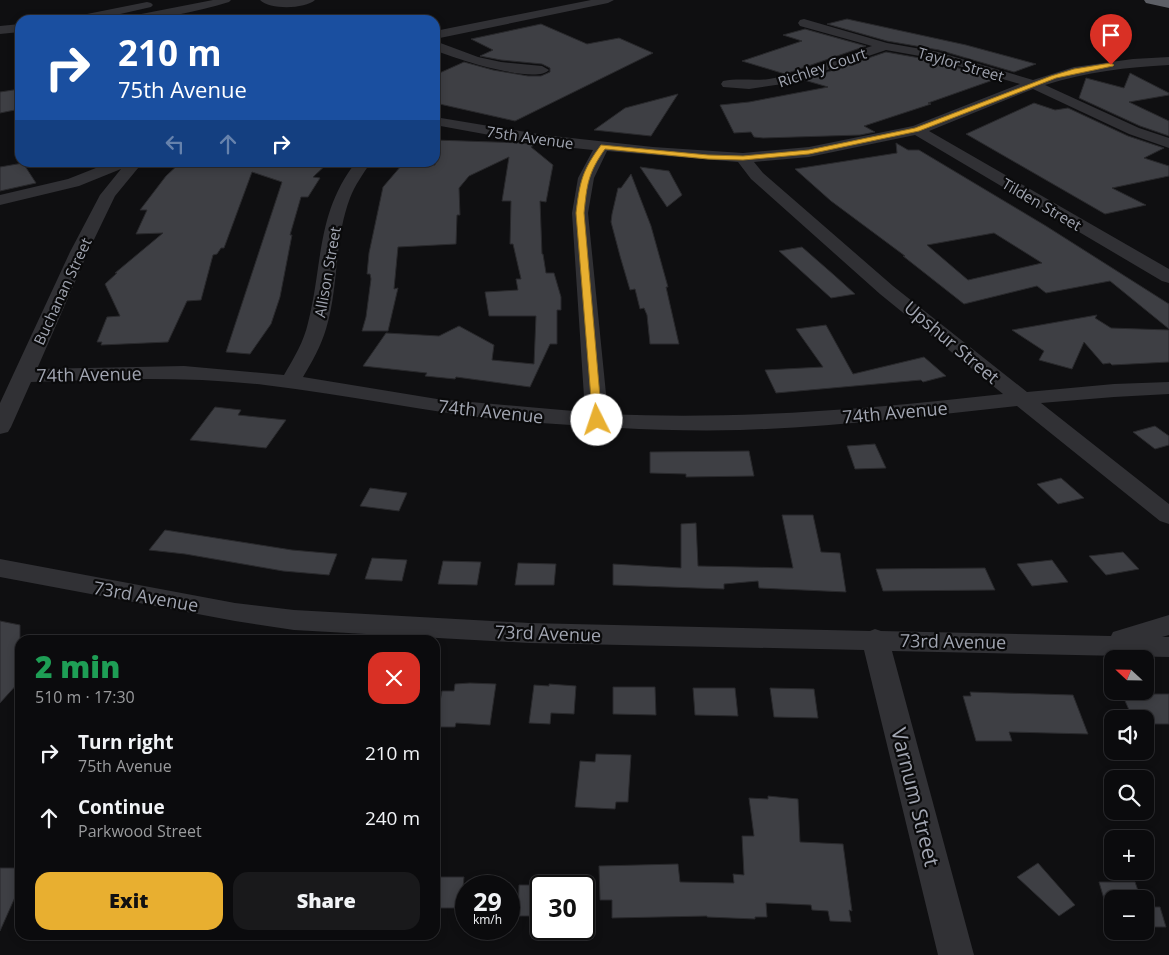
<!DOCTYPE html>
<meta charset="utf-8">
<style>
body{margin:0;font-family:"Open Sans",sans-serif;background:#19191b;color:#f1f3f6;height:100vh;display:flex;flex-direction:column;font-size:19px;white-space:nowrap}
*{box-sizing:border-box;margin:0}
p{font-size:16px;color:#9a9b9d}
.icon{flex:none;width:28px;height:28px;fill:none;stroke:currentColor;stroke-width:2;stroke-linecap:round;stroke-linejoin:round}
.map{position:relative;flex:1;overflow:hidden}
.sheet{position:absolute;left:15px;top:635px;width:425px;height:305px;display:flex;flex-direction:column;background:#0b0b0d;border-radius:15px;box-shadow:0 2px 8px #0003,0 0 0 1px #2b2b2e}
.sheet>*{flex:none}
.guide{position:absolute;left:15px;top:15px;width:425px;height:152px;border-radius:15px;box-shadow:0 2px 8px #0003,0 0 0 1px #2b2b2e;background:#1a4fa0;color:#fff;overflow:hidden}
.needle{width:32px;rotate:292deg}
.fabs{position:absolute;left:1104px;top:650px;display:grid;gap:10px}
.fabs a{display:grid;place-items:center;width:50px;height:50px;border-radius:10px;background:#0b0b0d;box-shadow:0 2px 8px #0003,0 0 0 1px #2b2b2e;font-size:25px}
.speed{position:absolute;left:455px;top:875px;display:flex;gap:10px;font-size:25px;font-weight:700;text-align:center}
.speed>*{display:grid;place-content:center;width:65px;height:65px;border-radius:50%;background:#0b0b0d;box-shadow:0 2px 8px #0003,0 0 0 1px #2b2b2e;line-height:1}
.speed small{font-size:12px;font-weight:400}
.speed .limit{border:2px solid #111;border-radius:8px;background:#fff;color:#111}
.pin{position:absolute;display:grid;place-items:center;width:42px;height:42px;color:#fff;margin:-51px -21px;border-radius:50% 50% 50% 0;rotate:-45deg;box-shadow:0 0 5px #0007}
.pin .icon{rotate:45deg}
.me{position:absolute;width:55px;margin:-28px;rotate:356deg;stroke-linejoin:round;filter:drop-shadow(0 0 4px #0008)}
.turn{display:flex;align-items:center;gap:18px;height:105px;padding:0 20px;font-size:22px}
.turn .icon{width:65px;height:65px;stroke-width:2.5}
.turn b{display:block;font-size:35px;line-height:42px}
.lanes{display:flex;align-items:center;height:48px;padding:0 20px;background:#0003;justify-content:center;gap:25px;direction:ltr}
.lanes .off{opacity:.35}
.round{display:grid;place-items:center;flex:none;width:52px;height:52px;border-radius:15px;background:#19191b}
.overview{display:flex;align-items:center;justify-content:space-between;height:85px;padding:0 20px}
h1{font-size:30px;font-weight:800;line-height:38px;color:#1e9e55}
.action{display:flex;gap:10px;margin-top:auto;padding:10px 20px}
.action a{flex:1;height:58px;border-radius:15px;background:#e8af30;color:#111;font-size:20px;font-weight:800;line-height:58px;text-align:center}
.action a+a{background:#19191b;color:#f1f3f6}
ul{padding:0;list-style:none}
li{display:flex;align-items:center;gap:15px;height:65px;padding:0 20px}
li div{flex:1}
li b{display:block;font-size:19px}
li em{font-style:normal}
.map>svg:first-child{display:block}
</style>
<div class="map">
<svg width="1169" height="955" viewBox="0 0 1169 955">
<rect width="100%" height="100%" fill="#0f0f11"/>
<!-- building -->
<g fill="#3e3f44" stroke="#29292c" fill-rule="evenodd">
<path d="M847,19L966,45L1036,64L1014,72L939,50L887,41L827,24Z"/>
<path d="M541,24L587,44L619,38L653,53L515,121L435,103V75L464,62L493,70L528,76H541L550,72V68L542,64L501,60L480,56L493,50L471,39Z"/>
<path d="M805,29L866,46L785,74L742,61L802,41L783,35Z"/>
<path d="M886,52L931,60L996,79L928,103L931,104L864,126L875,132L860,135L763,138L754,137L751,132L734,133L720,105L749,102L828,87L804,80Z"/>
<path d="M1130,73L1169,93V95L1129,102L1169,121V136L1140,126L1079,98L1086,78L1124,88Z"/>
<path d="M20,89V109L0,113V92Z"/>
<path d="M678,94L651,136L594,130L625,108Z"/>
<path d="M1034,103L1055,110L1068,108L1128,136L1164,148L1144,158L1169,166V176L1112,188L1146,205L1105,214L966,134Z"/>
<path d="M435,140L522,143L534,145L531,147L553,165L546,202L540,201L542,254H543L546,273H554L561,297V310H557V344H550L530,387L456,377L455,379L425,376L427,373L363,366L386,333L439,336L459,326L494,345L492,360L534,364L536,316H489L485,292L518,290L516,279H521L513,244H510L511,201H502L509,157L469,176L459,188L460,215H457L456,244L398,247L394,289L398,288L388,331H362L366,317L371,279L370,274H367L369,253L383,187L401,166L406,163L435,165Z"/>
<path d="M896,143L908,150H919L1046,226L1169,304V329L1110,281L1046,293L1037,286L964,304L903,256H905L831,201L795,169L897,153ZM994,233L1042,263L968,280L927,245Z"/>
<path d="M181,162H329L313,177L320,178L308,197H301L290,235H292L280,297L271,324L250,354L226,352L282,182L252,172L224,248H221L217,254L213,255L201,300L187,301L168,342L101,345L102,342H97L107,317L120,316L105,284L117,273H115L163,233L136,234L147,210H140L166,176Z"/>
<path d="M23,163L36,183L0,191V167Z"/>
<path d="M640,167L669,171L682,195L667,207Z"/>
<path d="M631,174L651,226L668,287H666L679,344H650L647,315L644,308L640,309L635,289L630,290L620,256L611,222L612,214L618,188H621Z"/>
<path d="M802,247L834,275L855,294L831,298L779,251Z"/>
<path d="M1097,315L1095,318L1111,328L1169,330V362L1112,365L1110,363L1103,364L1084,342L1072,369L1039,360L1044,351L1012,330Z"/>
<path d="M826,325L853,374L924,357L946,376L923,382L921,380L776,393L765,370L823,367L796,329Z"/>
<path d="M215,407L241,410L238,415L286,420L266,448L190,440Z"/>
<path d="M1155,426L1169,436V445L1155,449L1133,432Z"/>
<path d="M875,444L886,468L855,469L847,446Z"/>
<path d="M749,451L754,476L686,477V474L650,473V452Z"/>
<path d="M1061,478L1084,498L1058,504L1037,484Z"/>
<path d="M370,488L407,493L399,511L360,506Z"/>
<path d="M782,515H813L821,552L840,553L846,592L759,588L758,581L724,584V589L613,585V564L681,568V524L696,523L698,566L793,568Z"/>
<path d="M165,530L292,550L337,554L329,575L283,571L185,554L149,550Z"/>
<path d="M1123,552L1139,569L1106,575L1089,556Z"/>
<path d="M372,558L407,560L402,581L365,579Z"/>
<path d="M1052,560L1068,582L1032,586L1017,564Z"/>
<path d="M443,561L481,562L477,585L438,584Z"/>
<path d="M518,563L556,564L554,585H515Z"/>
<path d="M985,568L995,590L883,591L876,569Z"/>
<path d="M0,621L20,625V681L0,703Z"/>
<path d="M470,683L496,684L490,725L456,723L455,727H435L442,691H454L455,684Z"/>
<path d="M549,684L576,686L574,714L551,713L550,724L529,723L534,685L549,686Z"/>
<path d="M613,687H655L656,715L613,714Z"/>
<path d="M693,688H735L738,716L695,715Z"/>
<path d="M770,688L814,689L818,718L774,717Z"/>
<path d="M970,692L1073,695L1088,734L1009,732L1012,741H976L963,696H971Z"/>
<path d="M1122,694H1169V724H1145V719H1133Z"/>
<path d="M596,754L631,755L628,802H616L615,809L575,807L580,761L595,762Z"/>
<path d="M768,796L798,799L800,842L843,844L852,911L849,910L851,922L830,921L828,911L812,910L811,905L766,903L767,917H755V919L707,917V916L612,918V900H600L599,866L678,864L680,882L734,883L733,874L744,875L742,836H754L749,798L768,799Z"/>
<path d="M1038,863L1075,905L1059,916L1017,877Z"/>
<path d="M0,868H20V886L0,931Z"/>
<path d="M435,877H464L463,888H466V908H435Z"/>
<path d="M1099,882H1135L1141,899H1112V926Z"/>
<path d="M519,885H541V916H518Z"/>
<path d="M1145,907H1160L1166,927H1145Z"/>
</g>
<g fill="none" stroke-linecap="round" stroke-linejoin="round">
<!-- minor -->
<g fill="#313135" fill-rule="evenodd">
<path d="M213,0H231L229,2C195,12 160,20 125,20L131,16Z"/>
<path d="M260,0H315C305,9 270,10 260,0Z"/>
<path d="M591,0H614L608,3L435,39V31Z"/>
<path d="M147,2L151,3L153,5L151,7L94,20H71L77,16Z"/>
<path d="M804,19L887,43L938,52L1033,80L1074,67L1133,59L1169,57V65C1127,67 1086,72 1045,85L1139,128L1169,138V148L1129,134L1033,89L929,131L1169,269V283L1162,281L915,135L809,157L754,162L763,173L893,286L1027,392L1114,384L1169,382V394L1114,397L1041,403L1169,504V524L1160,521L1017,406C925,416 833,427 740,430C668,432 597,427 526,422C438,415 352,395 265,385C187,376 109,379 31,382L11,427L8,432L0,434V403L70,252L100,195L121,169L79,186L0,205V195L68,179L111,162H143L115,196L88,252L37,369L184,366L284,375C294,358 304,341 308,323C323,264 316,213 356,162H371C363,174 355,185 350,198C334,240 339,287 326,329C321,346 312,362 303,377L437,399L585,412L572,213L578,178L593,150L544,145L435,125V117L544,135L653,147L743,153L809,147L913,126L1020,84L931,58L886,50L789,83L749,89L723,87L721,84L723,81C738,78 754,81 769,79C805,74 838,57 872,46L800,26L798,23L800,20ZM607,151L738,162L751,179L880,294L1003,394C871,409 740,420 608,414L588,213L594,178Z"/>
<path d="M20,24V32L0,34V26Z"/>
<path d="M435,41L478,57L501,62L542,66L549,70C536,85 452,58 435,50Z"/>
<path d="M0,559L235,603L294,610L529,623L870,631L875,629L881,631L1111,636L1113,632L1169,615V635L1162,637H1169V657L892,651L974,955H938L864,650L529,643L294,630L235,621L0,577Z"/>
</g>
<!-- motorway -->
<path fill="#5d5f66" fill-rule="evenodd" d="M1144,0H1169V8L1146,3Z"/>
</g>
<!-- route -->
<path fill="#e8af30" stroke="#97721f" d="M1111,63L1114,65L1113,66L1056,78L919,131L809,154L743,160L708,159L605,149C588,173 587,184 584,213L602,420L601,423H593L576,213C580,181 582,171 601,145L708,155L743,156L809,150L915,128L1051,76L1074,69Z"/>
<g text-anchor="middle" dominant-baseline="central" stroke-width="4.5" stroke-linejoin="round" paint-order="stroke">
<!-- far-street labels -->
<g font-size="15" fill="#a1a5b1" stroke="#0a0a0b">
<text transform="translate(961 64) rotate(16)">Taylor Street</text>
<text transform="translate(822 67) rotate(-19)">Richley Court</text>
<text transform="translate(530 137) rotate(8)">75th Avenue</text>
<text transform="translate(1042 204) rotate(30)">Tilden Street</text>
<text transform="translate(327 272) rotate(-80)">Allison Street</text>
<text transform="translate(62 291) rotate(-65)">Buchanan Street</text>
</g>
<!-- street labels -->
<g font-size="18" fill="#a1a5b1" stroke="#0a0a0b">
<text transform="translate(952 342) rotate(40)">Upshur Street</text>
<text transform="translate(89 374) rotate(-1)">74th Avenue</text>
<text transform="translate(491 411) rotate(6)">74th Avenue</text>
<text transform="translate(895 412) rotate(-5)">74th Avenue</text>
<text transform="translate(146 596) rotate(10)">73rd Avenue</text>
<text transform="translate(548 633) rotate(2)">73rd Avenue</text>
<text transform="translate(953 641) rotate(1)">73rd Avenue</text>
</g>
<!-- near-street labels -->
<g font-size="21" fill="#a1a5b1" stroke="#0a0a0b">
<text transform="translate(916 797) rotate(76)">Varnum Street</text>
</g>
</g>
</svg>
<div class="fabs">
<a><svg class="needle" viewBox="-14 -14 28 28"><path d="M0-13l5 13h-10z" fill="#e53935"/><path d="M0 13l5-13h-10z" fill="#9a9b9d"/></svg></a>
<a><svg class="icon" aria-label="sound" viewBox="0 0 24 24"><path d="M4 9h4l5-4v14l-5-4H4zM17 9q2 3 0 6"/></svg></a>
<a><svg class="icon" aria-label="search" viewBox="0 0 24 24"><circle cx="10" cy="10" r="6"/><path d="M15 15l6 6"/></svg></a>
<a>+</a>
<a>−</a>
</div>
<div class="speed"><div>29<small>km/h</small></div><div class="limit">30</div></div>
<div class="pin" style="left:1111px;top:65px;background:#d93025"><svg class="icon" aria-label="arrive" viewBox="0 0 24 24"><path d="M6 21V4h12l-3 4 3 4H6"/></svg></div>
<svg class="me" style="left:597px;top:420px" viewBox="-20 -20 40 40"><circle r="19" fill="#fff"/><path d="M0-13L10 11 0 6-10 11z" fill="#e8af30"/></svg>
<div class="guide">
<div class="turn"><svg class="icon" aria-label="right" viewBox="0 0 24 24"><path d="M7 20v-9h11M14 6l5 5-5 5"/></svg><div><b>210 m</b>75th Avenue</div></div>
<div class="lanes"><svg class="icon off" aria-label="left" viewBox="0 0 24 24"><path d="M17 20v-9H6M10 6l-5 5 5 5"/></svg><svg class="icon off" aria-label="ahead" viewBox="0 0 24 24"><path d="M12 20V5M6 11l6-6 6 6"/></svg><svg class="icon" aria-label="right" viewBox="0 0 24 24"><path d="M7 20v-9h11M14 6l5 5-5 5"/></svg></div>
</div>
<section class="sheet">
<div class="overview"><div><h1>2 min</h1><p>510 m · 17:30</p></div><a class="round" style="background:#d93025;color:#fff"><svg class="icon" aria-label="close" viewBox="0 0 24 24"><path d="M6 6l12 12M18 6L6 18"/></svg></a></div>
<ul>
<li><svg class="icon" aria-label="right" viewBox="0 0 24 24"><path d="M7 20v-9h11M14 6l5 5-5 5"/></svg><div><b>Turn right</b><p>75th Avenue</p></div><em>210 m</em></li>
<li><svg class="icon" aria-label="ahead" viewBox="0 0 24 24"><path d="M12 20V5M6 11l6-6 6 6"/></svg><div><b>Continue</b><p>Parkwood Street</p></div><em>240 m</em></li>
</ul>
<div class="action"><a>Exit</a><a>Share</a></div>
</section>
</div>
